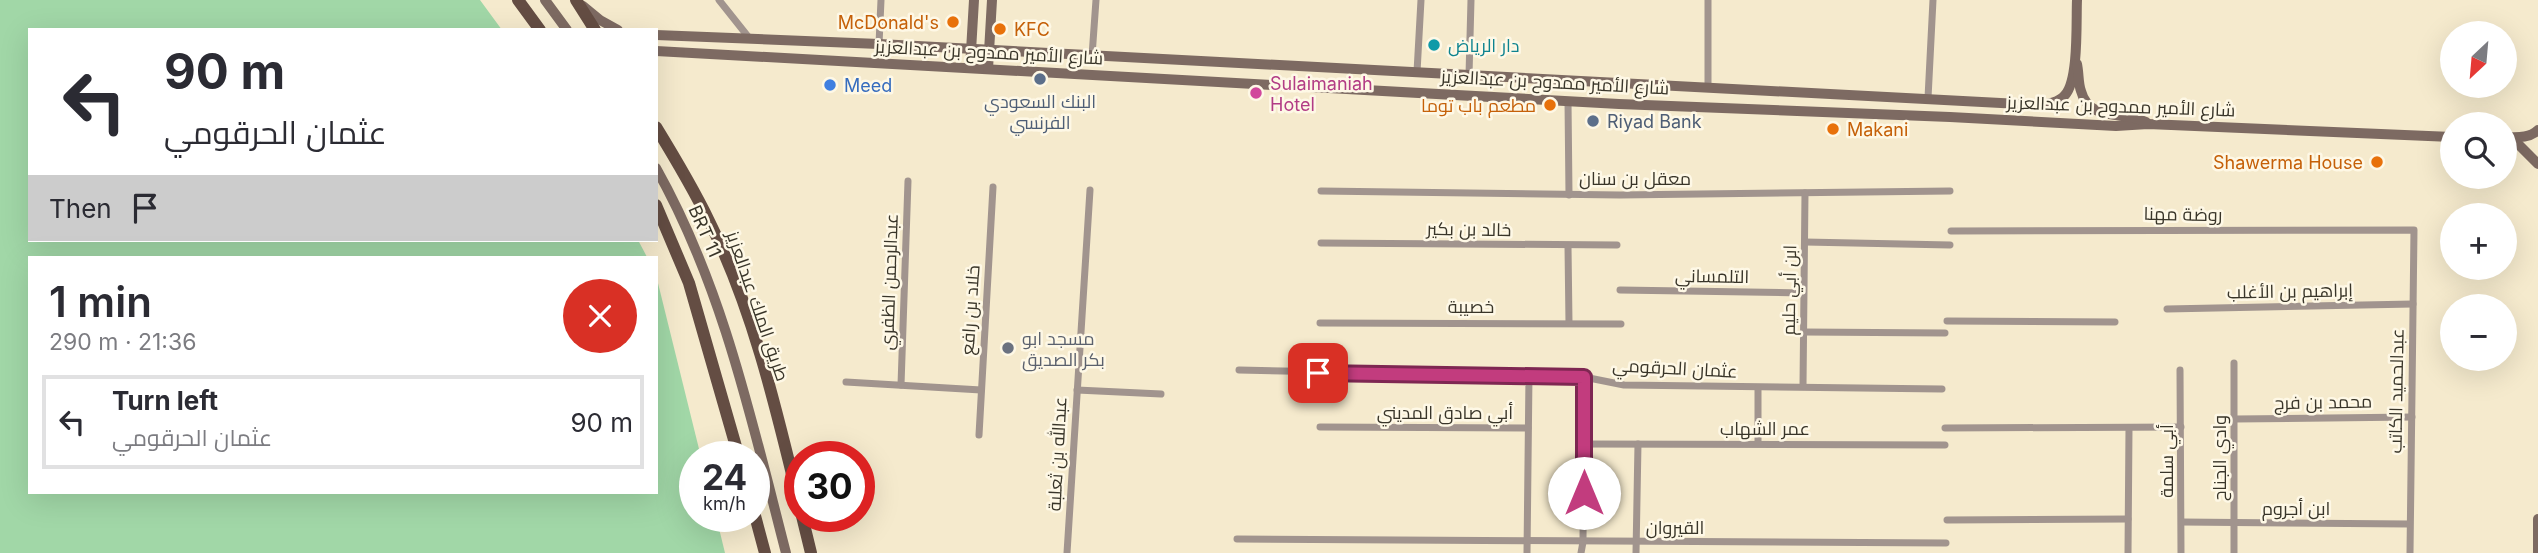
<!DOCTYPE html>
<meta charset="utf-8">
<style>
body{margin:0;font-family:Inter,Cairo,sans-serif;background:#f2f2f3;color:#2b2b33;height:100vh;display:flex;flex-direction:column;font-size:26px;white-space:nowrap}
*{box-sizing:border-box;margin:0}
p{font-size:23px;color:#7c7c81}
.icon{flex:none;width:38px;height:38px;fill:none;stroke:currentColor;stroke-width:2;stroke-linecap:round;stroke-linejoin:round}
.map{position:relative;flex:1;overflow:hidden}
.drawer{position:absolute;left:28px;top:256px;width:630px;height:238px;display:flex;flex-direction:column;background:#fff;border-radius:0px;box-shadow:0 7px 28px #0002}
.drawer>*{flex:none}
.hud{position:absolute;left:28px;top:28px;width:630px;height:214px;border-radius:0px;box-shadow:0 7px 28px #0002;background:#fff;color:#2b2b33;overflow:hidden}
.needle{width:46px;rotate:206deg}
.fabs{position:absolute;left:2440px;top:21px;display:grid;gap:14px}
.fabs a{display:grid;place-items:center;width:77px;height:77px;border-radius:50%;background:#fff;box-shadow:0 7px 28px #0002;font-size:35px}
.speed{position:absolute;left:679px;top:441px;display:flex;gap:14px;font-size:35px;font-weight:700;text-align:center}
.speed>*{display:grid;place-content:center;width:91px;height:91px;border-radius:50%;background:#fff;box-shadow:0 7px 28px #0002;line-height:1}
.speed small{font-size:18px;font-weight:400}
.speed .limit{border:10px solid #d22;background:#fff;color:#111}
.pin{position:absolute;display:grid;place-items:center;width:60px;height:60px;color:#fff;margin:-30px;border-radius:14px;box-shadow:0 4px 10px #0006}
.me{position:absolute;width:77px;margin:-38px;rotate:0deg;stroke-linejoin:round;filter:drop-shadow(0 0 5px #0008)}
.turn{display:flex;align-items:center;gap:24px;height:147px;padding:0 21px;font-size:32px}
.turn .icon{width:91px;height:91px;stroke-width:2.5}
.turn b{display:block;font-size:49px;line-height:60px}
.then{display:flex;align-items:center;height:66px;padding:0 21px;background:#0003;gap:14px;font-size:26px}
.round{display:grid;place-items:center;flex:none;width:74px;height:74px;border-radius:37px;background:#f2f2f3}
.head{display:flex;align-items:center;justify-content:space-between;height:119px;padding:0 21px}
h1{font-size:42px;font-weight:600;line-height:52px}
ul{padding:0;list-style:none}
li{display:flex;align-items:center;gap:21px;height:94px;margin:0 14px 10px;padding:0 7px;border:4px solid #e1e1e2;border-radius:0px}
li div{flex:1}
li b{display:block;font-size:26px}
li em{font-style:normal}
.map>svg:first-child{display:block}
</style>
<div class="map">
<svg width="2538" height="553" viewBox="0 0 2538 553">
<rect width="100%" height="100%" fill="#f5eacd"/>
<!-- green -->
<path fill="#a1d7a7" d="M0,0H480L502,30H30V240H638L647,257H30V492H656V275L701,457H695V516H716L725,553H0Z"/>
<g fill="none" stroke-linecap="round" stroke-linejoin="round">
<!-- street -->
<g stroke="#a1948e" stroke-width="7">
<path d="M719,0L750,39"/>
<path d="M879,44L881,0"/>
<path d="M1092,56L1096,0"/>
<path d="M1417,72L1421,0"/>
<path d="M1469,75L1471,0"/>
<path d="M1708,88V0"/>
<path d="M1928,98L1933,0"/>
<path d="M1568,101L1569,195"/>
<path d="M1321,191L1620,195L1950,191"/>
<path d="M1951,231L2414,230L2410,553"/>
<path d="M1805,242L1950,245"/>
<path d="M1321,243L1617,245"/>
<path d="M1568,246L1569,323"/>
<path d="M1620,290L1803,293"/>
<path d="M2167,309L2413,304"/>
<path d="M1947,321L2115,322"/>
<path d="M1320,323L1621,324"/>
<path d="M1804,332L1945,333"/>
<path d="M1239,370L1584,377L1624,385L1942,389"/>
<path d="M2180,370L2181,553"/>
<path d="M846,382L981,390"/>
<path d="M901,385L908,181"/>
<path d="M1803,386L1805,193"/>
<path d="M1758,388V443"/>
<path d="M1077,390L1161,394"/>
<path d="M2235,419L2412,417"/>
<path d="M1320,427L1528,428"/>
<path d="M1945,428L2181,427"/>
<path d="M979,435L993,187"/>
<path d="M1584,444L1945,445"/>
<path d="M1947,520L2128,519"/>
<path d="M2182,522L2409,524"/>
<path d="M1237,539L1946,543"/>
<path d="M1067,553L1090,190"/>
<path d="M1527,553L1529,375"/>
<path d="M1581,553L1583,542L1584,377"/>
<path d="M1636,553L1638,444"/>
<path d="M2128,553L2129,428"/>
<path d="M2234,553V363"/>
</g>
<!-- secondary -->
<g stroke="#7d6a62" stroke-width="10">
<path d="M545,0L567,30"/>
<path d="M583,6L600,20L618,30"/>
<path d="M656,35L879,44L2038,105C2047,104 2058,103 2065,95C2079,80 2076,21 2077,0"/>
<path d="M656,51L1619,104L1950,117L2116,126L2148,124L2452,137"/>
<path d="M2077,64C2079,73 2078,83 2081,91C2089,122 2124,111 2146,122"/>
<path d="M970,68L974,0"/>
<path d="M988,69L992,0"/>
<path d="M2504,137C2515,137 2529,139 2538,130"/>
<path d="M2504,142L2519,145L2538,164"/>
<path d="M656,168C723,287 752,422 786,553"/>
<path d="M2538,553V519"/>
</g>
<!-- primary -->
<g stroke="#644d43" stroke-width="12">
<path d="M518,0L540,30"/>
<path d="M576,0L595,30"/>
<path d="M656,127C675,158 693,188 709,221C753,308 777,412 800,507"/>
<path d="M656,205L689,283L739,457"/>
<path d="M754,512L765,553"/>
<path d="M802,516L811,553"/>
</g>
</g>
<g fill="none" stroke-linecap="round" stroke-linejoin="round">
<defs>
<path id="route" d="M1318,373L1584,377V493"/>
</defs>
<!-- route casing -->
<use href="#route" stroke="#7e2752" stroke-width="18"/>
<!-- route -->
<use href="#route" stroke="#c23c7e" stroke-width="12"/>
</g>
<!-- markers -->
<g fill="#e8710a" stroke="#fef8e6" stroke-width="2.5">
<circle cx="953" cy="22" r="7"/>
<circle cx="1000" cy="29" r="7"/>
<circle cx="1550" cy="105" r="7"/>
<circle cx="1833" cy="129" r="7"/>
<circle cx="2377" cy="162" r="7"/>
</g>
<circle fill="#0f9aa8" stroke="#fef8e6" stroke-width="2.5" cx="1434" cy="45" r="7"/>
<g fill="#5c6f8a" stroke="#fef8e6" stroke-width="2.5">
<circle cx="1040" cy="79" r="7"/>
<circle cx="1593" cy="121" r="7"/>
</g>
<circle fill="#3f7fe0" stroke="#fef8e6" stroke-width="2.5" cx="830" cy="85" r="7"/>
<circle fill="#d1479c" stroke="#fef8e6" stroke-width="2.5" cx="1256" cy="93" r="7"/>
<circle fill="#6b7280" stroke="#fef8e6" stroke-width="2.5" cx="1008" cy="348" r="7"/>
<g text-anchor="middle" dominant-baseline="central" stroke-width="5" stroke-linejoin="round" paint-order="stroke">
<!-- food labels -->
<g font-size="18" fill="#c56008" stroke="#fef8e6" text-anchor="end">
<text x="939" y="22">McDonald's</text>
<text x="1014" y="29" text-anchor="start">KFC</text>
<text x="1536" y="105">مطعم باب توما</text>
<text x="1847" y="129" text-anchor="start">Makani</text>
<text x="2363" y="162">Shawerma House</text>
</g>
<!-- culture labels -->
<g font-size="18" fill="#0d838f" stroke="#fef8e6" text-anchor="start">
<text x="1448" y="45">دار الرياض</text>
</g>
<!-- street labels -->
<g font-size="18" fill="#393529" stroke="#fef8e6">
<text transform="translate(989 52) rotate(3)">شارع الأمير ممدوح بن عبدالعزيز</text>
<text transform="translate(1555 82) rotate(3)">شارع الأمير ممدوح بن عبدالعزيز</text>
<text transform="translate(2121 106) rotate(2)">شارع الأمير ممدوح بن عبدالعزيز</text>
<text x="1635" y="178">معقل بن سنان</text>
<text transform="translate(2183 214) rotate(1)">روضة مهنا</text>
<text transform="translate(1469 229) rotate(1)">خالد بن بكير</text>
<text transform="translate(705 231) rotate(66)">BRT 11</text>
<text transform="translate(1712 276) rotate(1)">التلمساني</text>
<text transform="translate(889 282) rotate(-88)">عبدالرحمن الظفري</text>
<text transform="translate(1789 290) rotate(-89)">ابن أبي حليم</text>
<text transform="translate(2290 291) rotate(-1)">إبراهيم بن الأغلب</text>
<text transform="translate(758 306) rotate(71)">طريق الملك عبدالعزيز</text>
<text x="1471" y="306">خصيبة</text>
<text transform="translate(970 310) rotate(-86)">خلاد بن رافع</text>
<text transform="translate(1675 368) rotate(3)">عثمان الحرقومي</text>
<text transform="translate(2396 391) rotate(-89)">عبدالحميد الكاتب</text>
<text transform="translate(2323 402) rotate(-1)">محمد بن فرج</text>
<text x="1445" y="412">أبي صادق المديني</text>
<text x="1765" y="428">عمر الشهاب</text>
<text transform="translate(1057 454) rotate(-87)">عبدالله بن ثعلبة</text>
<text transform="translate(2219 458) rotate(-90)">وادي الجناح</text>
<text transform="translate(2166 461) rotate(-90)">أبي سلمة</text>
<text x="2296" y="508">ابن أجروم</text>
<text x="1675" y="527">القيروان</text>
</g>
<!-- hotel labels -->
<g font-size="18" fill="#b23c85" stroke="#fef8e6" text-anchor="start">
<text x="1270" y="83">Sulaimaniah<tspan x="1270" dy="21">Hotel</tspan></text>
</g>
<!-- shop labels -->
<g font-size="18" fill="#366cbe" stroke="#fef8e6" text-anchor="start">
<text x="844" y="85">Meed</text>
</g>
<!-- service labels -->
<g font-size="18" fill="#4e5e75" stroke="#fef8e6">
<text x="1040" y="101">البنك السعودي<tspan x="1040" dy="21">الفرنسي</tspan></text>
<text x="1607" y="121" text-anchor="start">Riyad Bank</text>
</g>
<!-- worship labels -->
<g font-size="18" fill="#5b616d" stroke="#fef8e6" text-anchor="start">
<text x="1022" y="338">مسجد ابو<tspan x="1022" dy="21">بكر الصديق</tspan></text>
</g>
</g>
</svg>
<div class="fabs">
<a><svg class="needle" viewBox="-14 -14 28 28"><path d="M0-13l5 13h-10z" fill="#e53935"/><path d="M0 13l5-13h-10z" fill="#7c7c81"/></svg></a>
<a><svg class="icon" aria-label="search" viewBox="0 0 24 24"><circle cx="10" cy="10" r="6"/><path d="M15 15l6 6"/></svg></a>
<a>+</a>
<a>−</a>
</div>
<div class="speed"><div>24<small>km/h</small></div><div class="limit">30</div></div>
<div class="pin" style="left:1318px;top:373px;background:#d93025"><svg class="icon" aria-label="arrive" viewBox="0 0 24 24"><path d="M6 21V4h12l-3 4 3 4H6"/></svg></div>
<svg class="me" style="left:1584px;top:493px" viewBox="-20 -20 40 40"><circle r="19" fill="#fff"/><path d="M0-13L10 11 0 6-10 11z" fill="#c23c7e"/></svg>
<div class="hud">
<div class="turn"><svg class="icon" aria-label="left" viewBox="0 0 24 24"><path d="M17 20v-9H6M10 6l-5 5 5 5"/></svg><div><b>90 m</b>عثمان الحرقومي</div></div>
<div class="then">Then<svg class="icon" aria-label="arrive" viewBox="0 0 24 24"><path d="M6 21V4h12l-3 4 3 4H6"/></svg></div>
</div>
<section class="drawer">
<div class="head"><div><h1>1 min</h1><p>290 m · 21:36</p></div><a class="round" style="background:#d93025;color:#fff"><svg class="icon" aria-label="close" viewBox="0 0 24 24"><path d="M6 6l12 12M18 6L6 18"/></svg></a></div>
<ul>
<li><svg class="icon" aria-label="left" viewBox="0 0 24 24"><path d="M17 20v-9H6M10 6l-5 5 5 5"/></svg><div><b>Turn left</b><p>عثمان الحرقومي</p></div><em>90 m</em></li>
</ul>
</section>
</div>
